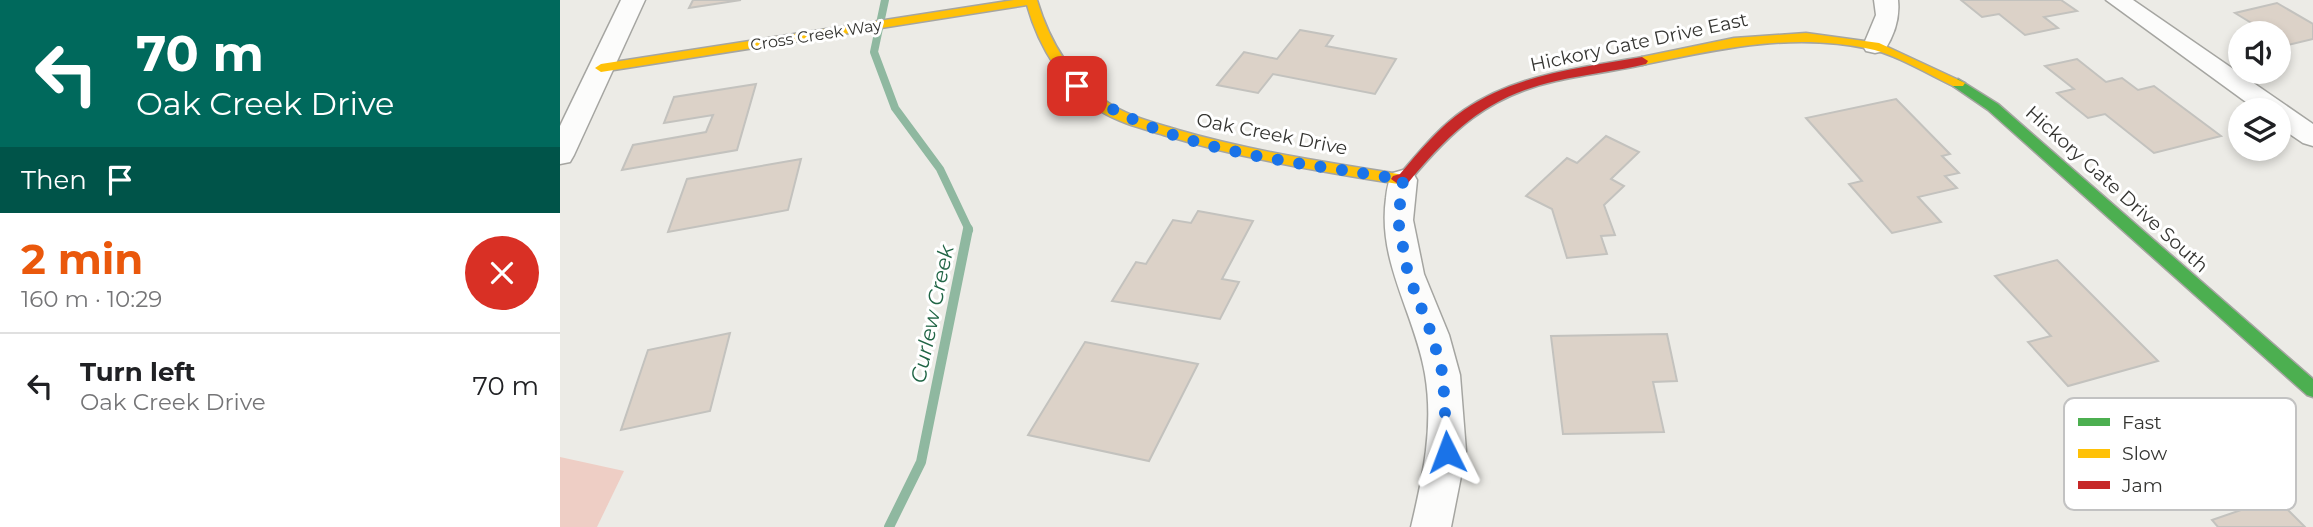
<!DOCTYPE html>
<meta charset="utf-8">
<style>
body{margin:0;font-family:Montserrat,sans-serif;background:#f6f6f6;color:#202124;height:100vh;display:flex;flex-direction:column;font-size:26px;white-space:nowrap}
*{box-sizing:border-box;margin:0}
p{font-size:23px;color:#757577}
.icon{flex:none;width:38px;height:38px;fill:none;stroke:currentColor;stroke-width:2;stroke-linecap:round;stroke-linejoin:round}
.map{position:relative;flex:1;overflow:hidden}
.panel{display:flex;flex-direction:column;background:#fff;width:560px}
.panel>*{flex:none}
.guide{background:#00695c;color:#fff;overflow:hidden}
.fabs{position:absolute;left:1668px;top:21px;display:grid;gap:14px}
.fabs a{display:grid;place-items:center;width:63px;height:63px;border-radius:50%;background:#fff;box-shadow:0 4px 10px #0003;font-size:35px}
.pin{position:absolute;display:grid;place-items:center;width:60px;height:60px;color:#fff;margin:-30px;border-radius:14px;box-shadow:0 4px 10px #0006}
.me{position:absolute;width:77px;margin:-38px;rotate:357deg;stroke-linejoin:round;filter:drop-shadow(0 0 5px #0008)}
.turn{display:flex;align-items:center;gap:24px;height:147px;padding:0 21px;font-size:32px}
.turn .icon{width:91px;height:91px;stroke-width:2.5}
.turn b{display:block;font-size:49px;line-height:60px}
.then{display:flex;align-items:center;height:66px;padding:0 21px;background:#0003;gap:14px;font-size:26px}
.round{display:grid;place-items:center;flex:none;width:74px;height:74px;border-radius:37px;background:#f6f6f6}
.head{display:flex;align-items:center;justify-content:space-between;height:119px;padding:0 21px}
h1{font-size:42px;font-weight:700;line-height:52px;color:#ea580c}
ul{padding:0;list-style:none}
li{display:flex;align-items:center;gap:21px;height:105px;padding:0 21px;border-top:2px solid #e0e0e0}
li div{flex:1}
li b{display:block;font-size:26px}
li em{font-style:normal}
main{display:flex;flex:1;min-height:0}
.map>svg:first-child{display:block}
</style>
<main>
<section class="panel">
<div class="guide">
<div class="turn"><svg class="icon" aria-label="left" viewBox="0 0 24 24"><path d="M17 20v-9H6M10 6l-5 5 5 5"/></svg><div><b>70 m</b>Oak Creek Drive</div></div>
<div class="then">Then<svg class="icon" aria-label="arrive" viewBox="0 0 24 24"><path d="M6 21V4h12l-3 4 3 4H6"/></svg></div>
</div>
<div class="head"><div><h1>2 min</h1><p>160 m · 10:29</p></div><a class="round" style="background:#d93025;color:#fff"><svg class="icon" aria-label="close" viewBox="0 0 24 24"><path d="M6 6l12 12M18 6L6 18"/></svg></a></div>
<ul>
<li><svg class="icon" aria-label="left" viewBox="0 0 24 24"><path d="M17 20v-9H6M10 6l-5 5 5 5"/></svg><div><b>Turn left</b><p>Oak Creek Drive</p></div><em>70 m</em></li>
</ul>
</section>
<div class="map">
<svg width="1753" height="527" viewBox="0 0 1753 527">
<rect width="100%" height="100%" fill="#ecebe6"/>
<!-- green -->
<path fill="#eecec5" d="M0,457L64,471L37,527H0Z"/>
<g fill="none" stroke-linecap="round" stroke-linejoin="round">
<!-- stream-far1 -->
<path stroke="#8fb8a0" stroke-width="8" d="M325,0L314,52L335,108L380,169L409,230"/>
<!-- stream -->
<path stroke="#8fb8a0" stroke-width="10" d="M329,527L361,462L408,229"/>
</g>
<!-- building -->
<g fill="#dcd2c8" stroke="#c3c2be" stroke-width="2">
<path d="M133,0H181L129,8Z"/>
<path d="M1401,0H1501L1517,11L1484,17L1498,28L1465,35L1439,14L1422,17Z"/>
<path d="M1717,3L1753,24V39L1728,45L1718,39V33H1708L1675,13Z"/>
<path d="M740,30L773,36L766,46L836,59L815,94L713,74L698,93L657,85L684,52L717,59Z"/>
<path d="M1517,59L1546,82L1562,78L1578,90L1594,86L1661,136L1594,153L1545,114L1528,118L1497,93L1514,89L1485,66Z"/>
<path d="M196,84L177,150L62,170L73,145L146,132L153,115L104,123L114,97Z"/>
<path d="M1336,99L1390,154L1382,156L1399,173L1385,176L1397,188L1358,197L1381,222L1332,233L1289,184L1302,181L1246,118Z"/>
<path d="M1046,136L1079,152L1051,179L1064,186L1044,205L1055,235L1041,236L1047,254L1007,258L992,209L966,196L1007,158L1017,163Z"/>
<path d="M241,159L228,210L108,232L127,179Z"/>
<path d="M638,211L693,221L662,279L679,282L660,319L552,301L576,262L586,264L613,220L631,223Z"/>
<path d="M1497,260L1598,361L1508,386L1468,342L1491,336L1435,276Z"/>
<path d="M170,333L150,411L61,430L88,350Z"/>
<path d="M1107,334L1117,381L1093,382L1104,432L1003,434L991,336Z"/>
<path d="M525,342L638,364L589,461L468,435Z"/>
<path d="M1716,498L1745,527H1658L1652,520Z"/>
</g>
<g fill="none" stroke-linecap="round" stroke-linejoin="round">
<defs>
<g id="street">
<path d="M61,0H85L14,155L10,162L0,164V126Z"/>
<path d="M1314,0H1338C1340,18 1334,36 1324,51L1315,53L1306,51L1303,46L1316,15Z"/>
<path d="M1546,0H1573L1753,124V146L1743,143L1718,126V110H1697Z"/>
<path d="M843,170L853,173L857,180L853,220L864,274L889,335L900,375L906,451L891,527H851C863,476 874,427 865,374C855,314 817,262 826,198C827,189 828,181 833,173Z"/>
</g>
<path id="fast" d="M1398,79L1438,104L1753,379V397L1747,395L1428,110L1393,86L1391,83Z"/>
<g id="slow">
<path d="M454,0H477C489,40 509,75 544,100C566,116 592,122 618,130C690,151 764,162 838,174L845,179L838,184C760,171 683,159 607,136C585,129 562,124 542,112C504,88 479,48 467,5L41,72L35,68L41,64Z"/>
<path d="M1246,33L1319,43L1405,83L1403,86H1393C1370,75 1334,54 1310,49C1233,32 1158,49 1082,65L1076,61L1082,57L1174,38Z"/>
</g>
<path id="jam" d="M1082,57L1088,61L1086,64C1057,71 1026,74 996,81C928,96 891,131 848,183L838,184L831,179L833,176L840,174C859,152 879,127 904,110C956,74 1021,68 1082,57Z"/>
</defs>
<!-- street casing -->
<use href="#street" stroke="#a5a5a1" stroke-width="3"/>
<!-- fast casing -->
<use href="#fast" stroke="#a5a5a1" stroke-width="3"/>
<!-- slow casing -->
<use href="#slow" stroke="#a5a5a1" stroke-width="3"/>
<!-- jam casing -->
<use href="#jam" stroke="#a5a5a1" stroke-width="3"/>
<!-- street -->
<use href="#street" fill="#fcfcfb" fill-rule="evenodd"/>
<!-- fast -->
<use href="#fast" fill="#4caf50" fill-rule="evenodd"/>
<!-- slow -->
<use href="#slow" fill="#ffc107" fill-rule="evenodd"/>
<!-- jam -->
<use href="#jam" fill="#c62828" fill-rule="evenodd"/>
</g>
<g fill="none" stroke-linecap="round" stroke-linejoin="round">
<!-- route -->
<path stroke="#1a73e8" stroke-width="12" stroke-dasharray="0 21.6" d="M517,86C603,153 738,161 843,180L838,220L848,274L872,335L883,375L887,452"/>
</g>
<g text-anchor="middle" dominant-baseline="central" stroke-width="6" stroke-linejoin="round" paint-order="stroke">
<!-- far-street labels -->
<g font-size="16" fill="#353532" stroke="#fff">
<text transform="translate(256 35) rotate(-9)">Cross Creek Way</text>
</g>
<!-- street labels -->
<g font-size="19" fill="#353532" stroke="#fff">
<text transform="translate(1079 42) rotate(-12)">Hickory Gate Drive East</text>
<text transform="translate(712 134) rotate(11)">Oak Creek Drive</text>
<text transform="translate(1557 189) rotate(42)">Hickory Gate Drive South</text>
</g>
<!-- water labels -->
<g font-size="21" font-style="italic" fill="#206545" stroke="#fff">
<text transform="translate(372 314) rotate(-78)">Curlew Creek</text>
</g>
</g>
<!-- legend -->
<rect x="1504" y="398" width="232" height="112" rx="10" fill="#fff" stroke="#c2c2c2" stroke-width="2"/>
<rect x="1518" y="418" width="32" height="8" fill="#4caf50"/>
<rect x="1518" y="449" width="32" height="9" fill="#ffc107"/>
<rect x="1518" y="481" width="32" height="8" fill="#c62828"/>
<g font-size="19" fill="#353532">
<text x="1562" y="429">Fast</text>
<text x="1562" y="460">Slow</text>
<text x="1562" y="492">Jam</text>
</g>
</svg>
<div class="fabs">
<a><svg class="icon" aria-label="sound" viewBox="0 0 24 24"><path d="M4 9h4l5-4v14l-5-4H4zM17 9q2 3 0 6"/></svg></a>
<a><svg class="icon" aria-label="layers" viewBox="0 0 24 24"><path d="M12 4l9 5-9 5-9-5zM3 14l9 5 9-5"/></svg></a>
</div>
<div class="pin" style="left:517px;top:86px;background:#d93025"><svg class="icon" aria-label="arrive" viewBox="0 0 24 24"><path d="M6 21V4h12l-3 4 3 4H6"/></svg></div>
<svg class="me" style="left:887px;top:452px" viewBox="-20 -20 40 40"><path d="M0-17L14 15 0 8-14 15z" fill="#1a73e8" stroke="#fff" stroke-width="4"/></svg>
</div>
</main>
